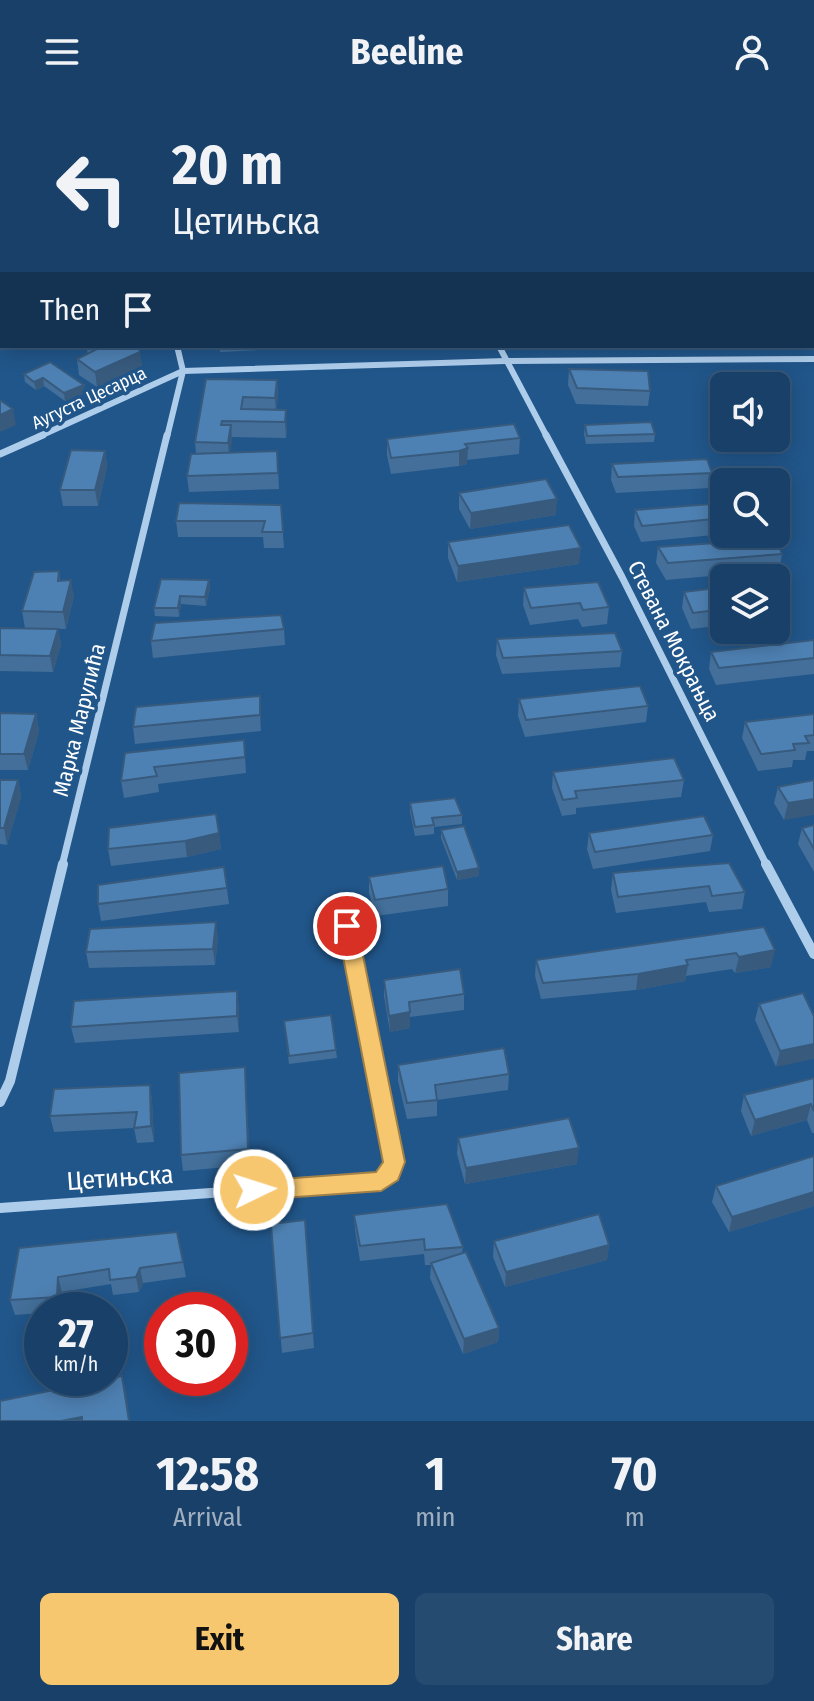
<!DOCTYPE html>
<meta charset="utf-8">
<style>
body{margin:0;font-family:"Fira Sans Condensed",sans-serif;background:#264b71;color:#f1f3f6;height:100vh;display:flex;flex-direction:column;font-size:30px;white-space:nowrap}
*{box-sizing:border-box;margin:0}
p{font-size:26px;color:#9fafc0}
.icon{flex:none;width:44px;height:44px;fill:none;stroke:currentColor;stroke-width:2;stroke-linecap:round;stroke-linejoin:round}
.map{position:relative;height:1317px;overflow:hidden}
.panel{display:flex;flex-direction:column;background:#194068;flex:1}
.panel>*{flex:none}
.guide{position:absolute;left:0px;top:0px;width:814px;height:244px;box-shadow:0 4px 20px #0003,0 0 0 2px #37597c;background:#194068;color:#f1f3f6;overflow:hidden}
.fabs{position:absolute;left:710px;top:268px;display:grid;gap:16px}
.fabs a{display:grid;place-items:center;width:80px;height:80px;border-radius:12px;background:#194068;box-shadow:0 4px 20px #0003,0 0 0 2px #37597c;font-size:40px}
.speed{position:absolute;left:24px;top:1188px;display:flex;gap:16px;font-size:40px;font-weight:700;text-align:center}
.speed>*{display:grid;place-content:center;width:104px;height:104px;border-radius:50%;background:#194068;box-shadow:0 4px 20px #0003,0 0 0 2px #37597c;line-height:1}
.speed small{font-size:20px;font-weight:400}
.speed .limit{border:12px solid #d22;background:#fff;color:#111}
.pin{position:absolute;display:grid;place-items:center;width:68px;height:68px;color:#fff;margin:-34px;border:4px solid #fff;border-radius:50%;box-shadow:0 2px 8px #0007}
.me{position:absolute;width:88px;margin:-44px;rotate:86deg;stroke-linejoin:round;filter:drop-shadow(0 0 6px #0008)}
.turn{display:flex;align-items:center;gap:28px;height:168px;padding:0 40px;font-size:36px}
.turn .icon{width:104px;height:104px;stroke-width:2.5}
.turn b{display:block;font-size:56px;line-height:68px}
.then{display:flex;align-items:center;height:76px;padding:0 40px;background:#0003;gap:16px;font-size:30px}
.eta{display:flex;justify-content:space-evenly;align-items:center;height:136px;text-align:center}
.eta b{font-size:48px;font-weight:700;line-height:56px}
.button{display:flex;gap:16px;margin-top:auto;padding:16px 40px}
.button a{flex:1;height:92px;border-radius:12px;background:#f7c76f;color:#111;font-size:32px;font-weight:700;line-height:92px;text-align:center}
.button a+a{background:#264b71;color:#f1f3f6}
header{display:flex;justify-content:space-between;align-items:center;height:104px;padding:0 40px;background:#194068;font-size:36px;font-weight:700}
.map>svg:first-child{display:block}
</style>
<header><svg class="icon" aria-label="menu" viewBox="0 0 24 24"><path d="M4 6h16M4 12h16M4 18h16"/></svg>Beeline<svg class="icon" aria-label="person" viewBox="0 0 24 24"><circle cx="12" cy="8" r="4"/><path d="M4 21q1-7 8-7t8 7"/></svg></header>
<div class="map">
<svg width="814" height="1317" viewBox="0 0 814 1317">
<rect width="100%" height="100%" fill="#21568a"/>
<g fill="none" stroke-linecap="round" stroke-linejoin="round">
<!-- minor-far2 -->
<g stroke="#aecdeb" stroke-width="6">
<path d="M787,0L790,2"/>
<path d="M499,242L547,333"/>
<path d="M38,333L183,267L505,257L814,255"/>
<path d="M167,333L183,267L177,242"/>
</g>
<!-- minor-far1 -->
<g stroke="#aecdeb" stroke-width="7">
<path d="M546,331L622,473L767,762"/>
<path d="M0,350L43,331"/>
<path d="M62,762L167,331"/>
</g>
<!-- minor -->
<g stroke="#aecdeb" stroke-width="10">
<path d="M766,760L814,850"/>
<path d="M0,998L10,977L63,760"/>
<path d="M0,1104L381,1077L390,1070L394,1058L342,794"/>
</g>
<!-- tertiary -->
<g fill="#aecdeb" fill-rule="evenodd">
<path d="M189,0H204L203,2H188Z"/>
<rect x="0" y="55" width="2" height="6"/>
</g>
</g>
<!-- wall -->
<g fill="#436f9a">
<path d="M86,242H138L142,263L97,283L79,271L77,255L88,250Z"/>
<path d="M220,242H259V246L220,248Z"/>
<rect x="360" y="242" width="32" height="2"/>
<path d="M50,258L85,289L65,297L44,282L36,286L25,278L24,270Z"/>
<path d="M569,265L650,287L648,302L576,300L568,281Z"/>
<path d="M206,275L277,276L278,292L276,306L287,322L286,334L232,333L230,348L278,362L279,385L189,388L187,372L196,350L195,338Z"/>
<path d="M585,321L655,330L654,338L586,340L584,330Z"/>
<path d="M520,334L519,350L467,356V360L459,362L391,370L387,351V335Z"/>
<path d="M105,347L107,363L98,402H63L60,386Z"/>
<path d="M612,360L712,369L710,384L616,389L611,376Z"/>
<path d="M459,389L556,411L470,425L459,405Z"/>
<path d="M724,399V430L641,438L634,422L635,406Z"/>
<path d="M281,401L284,444H264L263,433H178L176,417Z"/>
<path d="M448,438L579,460L457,478L448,454Z"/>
<path d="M658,443L782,450L779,466L666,476L656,459Z"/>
<path d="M59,467L60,477L74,492L66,525L25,524L22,507Z"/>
<path d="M209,476L210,484L206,502L181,500L179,513L155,512L154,504Z"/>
<path d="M724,483V521L691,525L682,504L684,488Z"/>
<path d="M524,484L609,503L607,520L582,523L578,515L530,521L523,501Z"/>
<path d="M0,524L58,525L61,541L53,568L0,567Z"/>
<path d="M284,525L285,541L153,554L151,537Z"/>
<path d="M497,535L622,547L620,563L502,570L496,551Z"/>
<path d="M814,536V570L716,581L709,565L711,548Z"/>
<path d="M260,592L261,627L135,640L133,623Z"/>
<path d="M519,595L648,602L646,618L525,633L518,612Z"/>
<path d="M0,609L36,610L39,627L28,666H0Z"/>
<path d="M814,610V647H807L805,656H793L792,663L758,667L742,634L745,618Z"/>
<path d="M244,636L246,669L158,680L159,688L124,694L121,677L125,649Z"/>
<path d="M553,668L684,676L681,693L576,704V710L562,712L552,684Z"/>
<path d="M0,676H18L21,693L7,741L0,740Z"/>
<path d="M814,676L784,716L774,699L778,683Z"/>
<path d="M410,699L462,711V720L434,723V730L415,732L410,708Z"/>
<path d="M216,710L221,745L187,753L111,762L108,745Z"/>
<path d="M814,721V768L798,740L802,724Z"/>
<path d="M441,726L479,772L457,776L441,734Z"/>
<path d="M589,729L713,731L710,747L593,765L587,745Z"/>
<path d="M224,763L229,800L101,817L98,800Z"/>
<path d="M678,763L745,788L742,805L709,808L706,798L616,809L611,786L613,769Z"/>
<path d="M369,773L448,785V802L376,812L369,789Z"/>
<path d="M764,823L771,863L735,869L732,865L686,872L685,877L636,886L541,895L535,872L536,856Z"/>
<path d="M218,834L215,861L89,864L86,848Z"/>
<path d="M384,876L464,890V906L410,913V924L390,928L384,892Z"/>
<path d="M237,887L239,928L75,939L71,923Z"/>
<path d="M803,889L776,963L755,916L759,900Z"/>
<path d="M284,917L336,946L337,954L289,960Z"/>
<path d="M398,961L509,970L508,986L437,996V1012L407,1015L398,977Z"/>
<path d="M814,974V1029H812L807,1016L751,1032L741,1007L744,991Z"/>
<path d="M246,979L250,1061L183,1067L181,1051Z"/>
<path d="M150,981L152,997L154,1038L137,1039L134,1024L54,1028L50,1012Z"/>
<path d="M458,1034L577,1060L465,1080L457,1050Z"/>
<path d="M814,1052V1102L729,1128L712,1098L716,1082Z"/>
<path d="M354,1111L463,1143L462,1149L499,1224L498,1238L463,1250L430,1174L431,1161H425L424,1150L360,1157L355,1126Z"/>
<path d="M305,1116L314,1244L282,1249L271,1120Z"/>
<path d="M177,1128L186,1173L143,1179L139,1188L113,1191L111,1180L62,1188L61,1206H42V1209L15,1211L10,1196L19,1144Z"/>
<path d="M494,1137L609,1141L607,1156L505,1183L493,1153Z"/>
</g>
<!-- shaded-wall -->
<g fill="#375a7d">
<path d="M273,0H299L292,2H268Z"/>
<path d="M439,0H447V2H421Z"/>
<path d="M700,0H727L719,2H700Z"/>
<rect x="812" y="70" width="2" height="14"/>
<path d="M140,248L142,263L97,283L95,268Z"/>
<path d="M43,274L44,282L36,286L34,278Z"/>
<path d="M277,276L278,292L276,309L275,294Z"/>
<path d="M84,281L85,289L65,297L64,289Z"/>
<path d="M13,305L16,321L0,328V311Z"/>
<path d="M286,306L287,322L286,334L285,318Z"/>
<path d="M231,321L232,337L229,354L228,339Z"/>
<path d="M468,344L467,360L459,362V347Z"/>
<path d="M105,347L107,363L98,402L95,386Z"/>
<path d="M557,395L556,411L470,425L471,409Z"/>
<path d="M581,444L579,460L457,478L458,462Z"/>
<path d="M71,476L74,492L66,525L63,508Z"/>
<path d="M209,476L210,484L206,502L205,493Z"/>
<path d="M180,492L181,500L179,513L178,504Z"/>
<path d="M58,525L61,541L53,568L50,552Z"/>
<path d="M260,592L261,609V627L260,611Z"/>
<path d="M36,610L39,627L28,666L24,650Z"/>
<path d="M18,676L21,693L7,741L4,724Z"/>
<path d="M814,695V711L784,716L788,699Z"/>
<path d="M219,729L221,745L187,753L185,737Z"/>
<path d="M479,764V772L457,776V768Z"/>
<path d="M216,818L218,834L215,861L213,845Z"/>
<path d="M775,846L771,863L735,869L739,853Z"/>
<path d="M688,861L685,877L636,886L638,870Z"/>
<path d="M237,887L239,903V928L237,912Z"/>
<path d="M410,908V924L390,928L389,912Z"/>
<path d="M814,940V955L776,963L780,947Z"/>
<path d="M245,963L246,979L250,1061L248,1045Z"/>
<path d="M150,981L152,997L154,1038L151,1022Z"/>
<path d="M811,1000L807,1016L751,1032L755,1016Z"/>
<path d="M579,1044L577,1060L465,1080L466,1064Z"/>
<path d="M814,1088V1102L729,1128L732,1113Z"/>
<path d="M609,1141L607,1156L505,1183L506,1168Z"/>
<path d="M140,1164L143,1179L139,1188L136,1173Z"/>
<path d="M58,1173L62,1188L61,1206L57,1193Z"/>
<path d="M499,1224L498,1238L463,1250L464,1235Z"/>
<path d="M122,1272L126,1286L130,1317H129Z"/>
<path d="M82,1313L83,1317H61Z"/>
</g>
<!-- building -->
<g fill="#4e81b3" stroke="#375a7d" stroke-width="2">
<path d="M414,0H439L421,2H416Z"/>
<path d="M447,0H462L463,2H448Z"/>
<path d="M749,0H776L779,2H739Z"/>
<rect x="812" y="54" width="2" height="16"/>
<path d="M812,207L814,209V230H812Z"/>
<path d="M103,242H138L140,248L95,268L77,255Z"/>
<path d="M50,258L84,281L64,289L43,274L34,278L24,270Z"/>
<path d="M569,265L648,267L650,287L577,284Z"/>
<path d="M206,275L277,276L275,294L243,293L241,305L286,306L285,318L222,317L221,321H231L228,339L195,338Z"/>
<path d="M0,296L13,305L0,311Z"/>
<path d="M651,318L655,330L587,332L585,321Z"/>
<path d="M514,320L520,334L465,340L468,344L459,347L391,354L387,335Z"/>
<path d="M71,346L105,347L95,386H60Z"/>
<path d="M277,347L278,369L187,372L191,350Z"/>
<path d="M707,355L712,369L618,373L612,360Z"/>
<path d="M546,375L557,395L471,409L459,389Z"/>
<path d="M179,399L281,401L283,428H262L265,417H176Z"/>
<path d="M724,399V414L642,422L635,406Z"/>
<path d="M569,421L581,444L458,462L448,438Z"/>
<path d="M776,435L782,450L668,459L658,443Z"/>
<path d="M59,467L58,477L71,476L63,508L22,507L34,468Z"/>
<path d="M161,475L209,476L205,493L180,492L178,504H154Z"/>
<path d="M598,478L609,503L583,506L580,499L531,504L524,484Z"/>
<path d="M724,483V505L693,509L684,488Z"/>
<path d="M281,511L284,525L151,537L155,519Z"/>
<path d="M0,524L58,525L50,552L0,551Z"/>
<path d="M615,529L622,547L503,554L497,535Z"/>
<path d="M814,536V554L719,564L711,548Z"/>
<path d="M640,582L648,602L526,616L519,595Z"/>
<path d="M260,592V611L133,623L136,603Z"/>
<path d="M0,609L36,610L24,650H0Z"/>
<path d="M814,610V631L805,632L809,639L793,640L795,646L761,650L745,618Z"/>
<path d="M244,636L245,653L154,663L157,672L121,677L125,649Z"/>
<path d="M674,654L684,676L575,687L577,694L563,696L553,668Z"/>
<path d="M0,676H18L4,724H0Z"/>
<path d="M814,676V695L788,699L778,683Z"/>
<path d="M455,694L462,711L432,714L434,721L415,723L410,699Z"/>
<path d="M216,710L219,729L185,737L108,745L109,724Z"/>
<path d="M704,712L713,731L595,748L589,729Z"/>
<path d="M814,721V745L802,724Z"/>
<path d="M464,722L479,764L457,768L441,726Z"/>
<path d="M729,759L745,788L712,792L709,782L618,793L613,769L678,763Z"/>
<path d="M443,762L448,785L375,796L369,773Z"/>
<path d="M224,763L227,784L98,800V781Z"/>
<path d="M216,818L213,845L86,848L90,825Z"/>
<path d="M764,823L775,846L739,853L736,849L686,856L688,861L638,870L543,879L536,856Z"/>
<path d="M460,865L464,890L409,898L410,908L389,912L384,876Z"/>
<path d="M237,887V912L71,923L74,897Z"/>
<path d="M803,889L814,912V940L780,947L759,900Z"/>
<path d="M331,911L336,946L289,952L284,917Z"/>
<path d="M504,944L509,970L435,981L437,996L407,999L398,961Z"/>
<path d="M245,963L248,1045L181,1051L179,969Z"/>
<path d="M814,974V1007L811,1000L755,1016L744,991Z"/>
<path d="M150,981L151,1022L134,1024L137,1008L50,1012L54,985Z"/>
<path d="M569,1014L579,1044L466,1064L458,1034Z"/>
<path d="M814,1052V1088L732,1113L716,1082Z"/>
<path d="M447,1100L463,1143L425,1146L424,1135L360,1142L354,1111Z"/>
<path d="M599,1110L609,1141L506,1168L494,1137Z"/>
<path d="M305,1116L313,1229L280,1234L271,1120Z"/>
<path d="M177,1128L183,1158L140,1164L136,1173L110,1176L109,1165L58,1173L57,1193L10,1196L19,1144Z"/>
<path d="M466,1148L499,1224L464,1235L431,1159Z"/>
<path d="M122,1272L129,1317H82V1313L61,1317H0V1297Z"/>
</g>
<!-- route -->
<path fill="#f7c76f" stroke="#a18148" stroke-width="2" d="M347,814L354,817L357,822L405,1058L398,1076L381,1087L254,1096L246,1093L243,1086L246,1079L254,1077L376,1068L383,1058L337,822L340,817Z"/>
<g text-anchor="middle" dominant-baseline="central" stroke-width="7" stroke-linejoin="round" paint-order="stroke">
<!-- far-street labels -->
<g font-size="18" fill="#fff" stroke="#21568a">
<text transform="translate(89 294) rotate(-25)">Аугуста Цесарца</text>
</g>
<!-- street labels -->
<g font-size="22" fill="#fff" stroke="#21568a">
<text transform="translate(674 537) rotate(63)">Стевана Мокрањца</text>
<text transform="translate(79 616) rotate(-76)">Марка Марулића</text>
</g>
<!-- near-street labels -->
<g font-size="26" fill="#fff" stroke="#21568a">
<text transform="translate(120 1074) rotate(-4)">Цетињска</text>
</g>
</g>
</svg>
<div class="fabs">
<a><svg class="icon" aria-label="sound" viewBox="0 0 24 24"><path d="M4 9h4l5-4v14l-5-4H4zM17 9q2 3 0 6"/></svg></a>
<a><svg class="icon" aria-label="search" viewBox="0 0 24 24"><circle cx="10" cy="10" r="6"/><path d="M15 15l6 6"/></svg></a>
<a><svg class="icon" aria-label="layers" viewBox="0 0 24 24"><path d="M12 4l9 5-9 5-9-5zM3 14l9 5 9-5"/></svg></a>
</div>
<div class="speed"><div>27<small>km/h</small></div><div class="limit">30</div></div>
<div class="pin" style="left:347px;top:822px;background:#d93025"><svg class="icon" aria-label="arrive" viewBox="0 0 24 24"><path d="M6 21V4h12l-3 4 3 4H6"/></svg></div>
<svg class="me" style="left:254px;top:1086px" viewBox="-20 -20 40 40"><circle r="17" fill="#f7c76f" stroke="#fff" stroke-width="3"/><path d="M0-11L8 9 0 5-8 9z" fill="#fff"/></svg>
<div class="guide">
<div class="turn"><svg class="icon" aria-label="left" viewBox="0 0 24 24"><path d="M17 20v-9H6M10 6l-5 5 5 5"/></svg><div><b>20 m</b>Цетињска</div></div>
<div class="then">Then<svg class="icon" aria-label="arrive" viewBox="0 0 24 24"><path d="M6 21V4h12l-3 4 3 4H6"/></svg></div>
</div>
</div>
<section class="panel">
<div class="eta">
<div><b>12:58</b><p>Arrival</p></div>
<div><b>1</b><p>min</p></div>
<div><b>70</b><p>m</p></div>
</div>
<div class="button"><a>Exit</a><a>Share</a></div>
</section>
